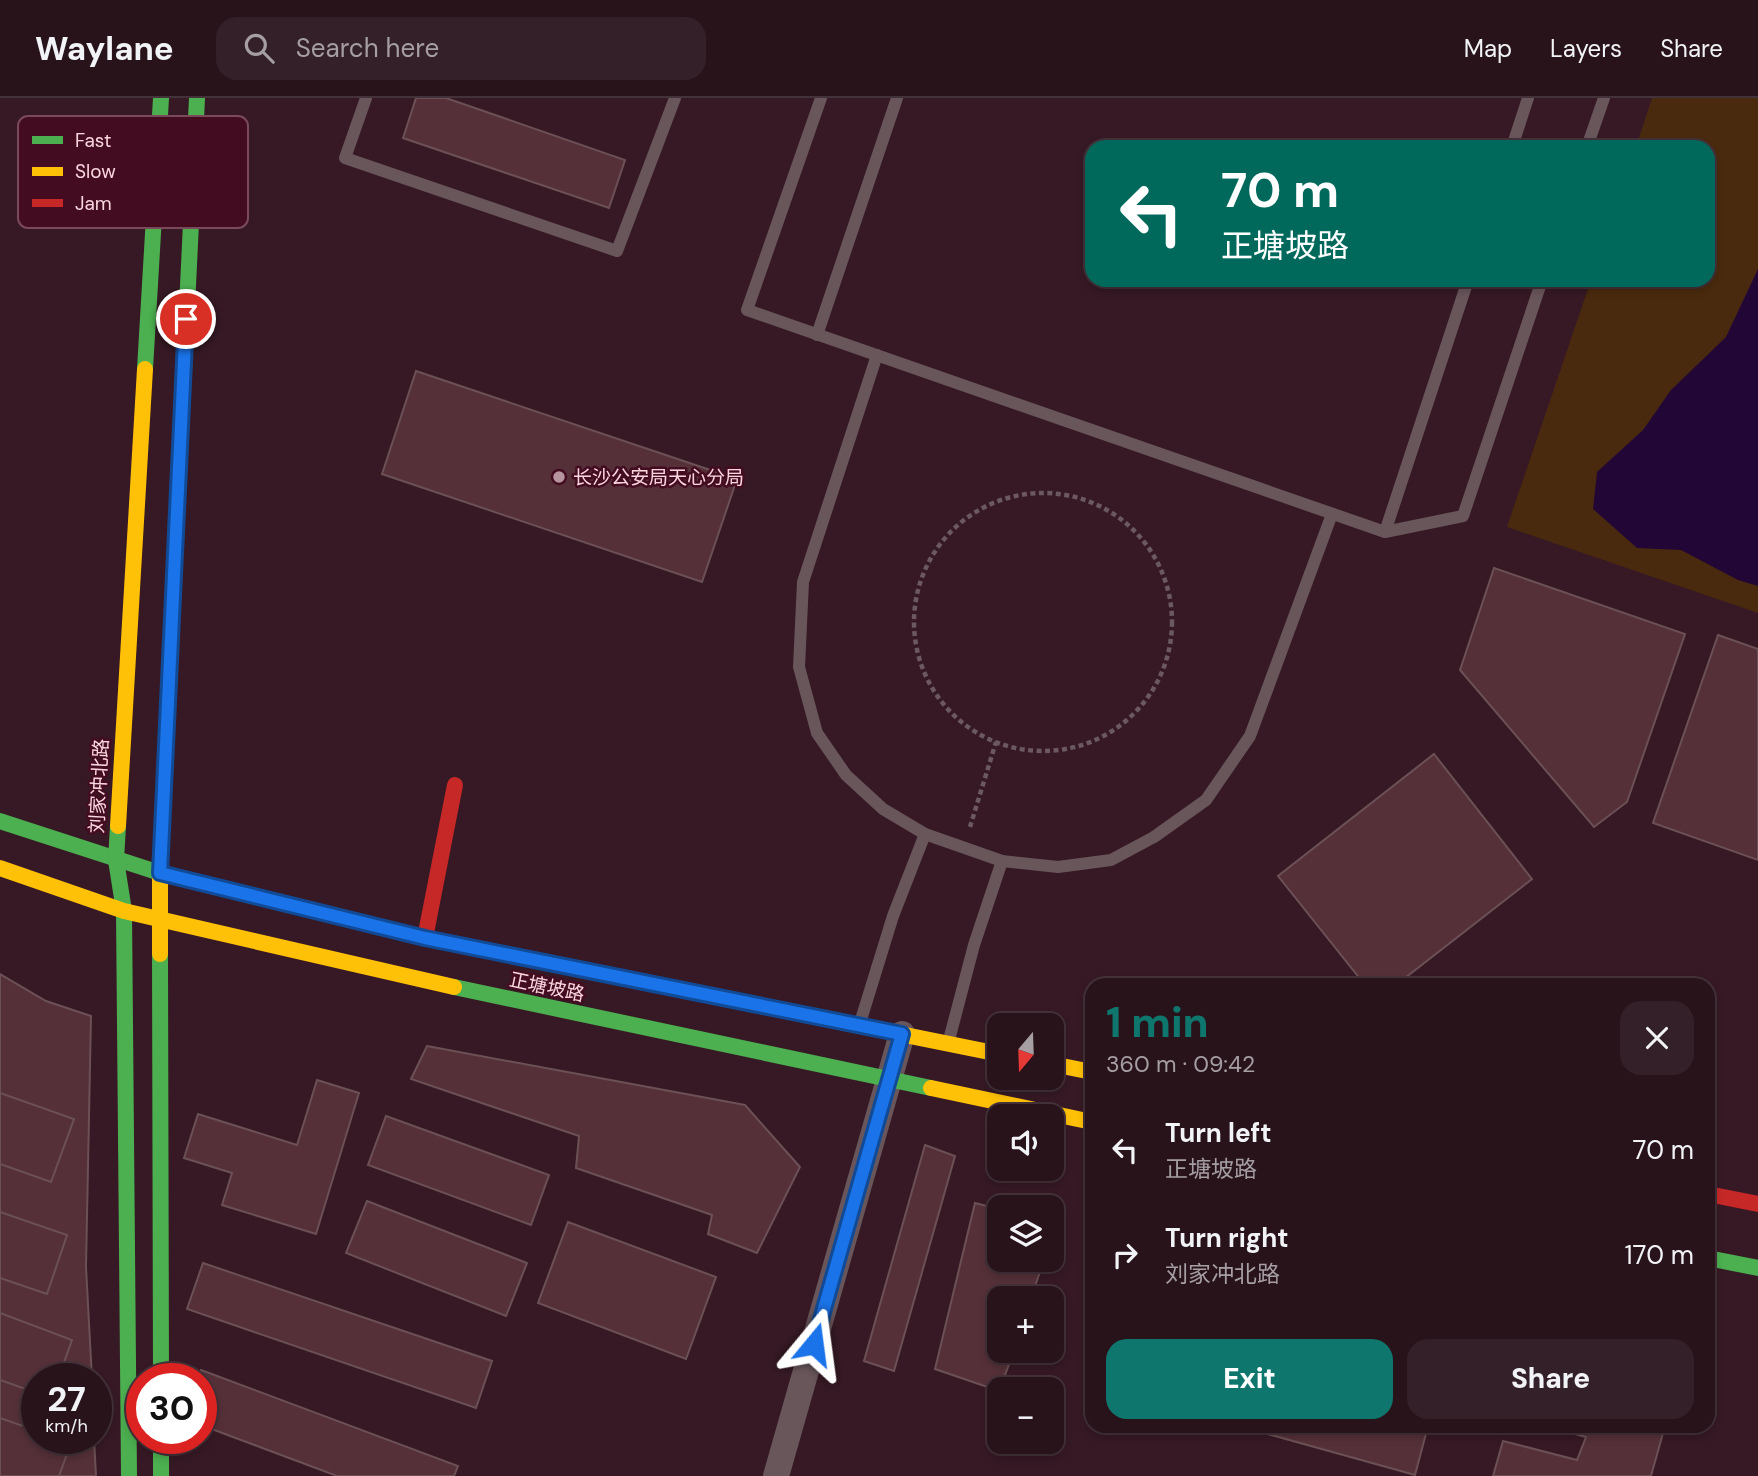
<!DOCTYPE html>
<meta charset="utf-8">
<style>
body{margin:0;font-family:"DM Sans","Noto Sans SC",sans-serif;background:#342028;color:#f1f3f6;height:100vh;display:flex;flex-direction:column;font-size:26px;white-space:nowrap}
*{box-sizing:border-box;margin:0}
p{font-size:23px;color:#a59ea3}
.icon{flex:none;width:38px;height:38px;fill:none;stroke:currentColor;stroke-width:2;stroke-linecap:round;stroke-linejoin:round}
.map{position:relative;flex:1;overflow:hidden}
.sheet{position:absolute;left:1085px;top:880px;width:630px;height:455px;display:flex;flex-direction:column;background:#28131b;border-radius:21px;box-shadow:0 4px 10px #0003,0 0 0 2px #44323a}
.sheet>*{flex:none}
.top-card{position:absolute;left:1085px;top:42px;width:630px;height:147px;border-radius:21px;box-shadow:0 4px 10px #0003,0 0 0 2px #44323a;background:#00695c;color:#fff;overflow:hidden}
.needle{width:46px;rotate:199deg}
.buttons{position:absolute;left:987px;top:915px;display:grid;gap:14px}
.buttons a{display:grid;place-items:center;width:77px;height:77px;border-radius:14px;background:#28131b;box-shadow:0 4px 10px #0003,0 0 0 2px #44323a;font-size:35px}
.speed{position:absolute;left:21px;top:1265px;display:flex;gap:14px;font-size:35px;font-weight:700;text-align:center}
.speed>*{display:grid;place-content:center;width:91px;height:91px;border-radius:50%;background:#28131b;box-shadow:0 4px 10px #0003,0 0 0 2px #44323a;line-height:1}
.speed small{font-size:18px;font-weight:400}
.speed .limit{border:10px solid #d22;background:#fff;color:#111}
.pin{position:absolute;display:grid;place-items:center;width:60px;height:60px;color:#fff;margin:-30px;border:4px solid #fff;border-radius:50%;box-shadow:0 2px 7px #0007}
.me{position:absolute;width:77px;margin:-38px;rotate:16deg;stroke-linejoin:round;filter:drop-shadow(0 0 5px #0008)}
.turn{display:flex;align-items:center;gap:24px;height:147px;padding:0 21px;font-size:32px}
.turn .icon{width:91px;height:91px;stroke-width:2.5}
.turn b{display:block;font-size:49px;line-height:60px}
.round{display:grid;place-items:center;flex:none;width:74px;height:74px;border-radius:21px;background:#342028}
.head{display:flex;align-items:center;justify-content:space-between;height:119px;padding:0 21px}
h1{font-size:42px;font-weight:800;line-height:52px;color:#0f766e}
.action{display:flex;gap:14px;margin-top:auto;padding:14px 21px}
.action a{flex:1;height:80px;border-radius:21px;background:#0f766e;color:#fff;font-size:28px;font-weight:800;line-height:80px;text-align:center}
.action a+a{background:#342028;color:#f1f3f6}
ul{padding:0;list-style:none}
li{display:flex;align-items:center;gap:21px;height:105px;padding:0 21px}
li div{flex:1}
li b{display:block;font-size:26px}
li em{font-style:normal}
header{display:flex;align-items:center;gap:42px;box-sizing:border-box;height:98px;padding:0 35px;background:#28131b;border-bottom:2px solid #44323a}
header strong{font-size:33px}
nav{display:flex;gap:38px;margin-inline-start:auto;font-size:24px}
.search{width:490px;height:63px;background:#342028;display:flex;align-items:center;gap:18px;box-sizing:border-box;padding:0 24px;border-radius:21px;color:#a59ea3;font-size:26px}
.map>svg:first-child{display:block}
</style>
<header>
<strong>Waylane</strong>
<div class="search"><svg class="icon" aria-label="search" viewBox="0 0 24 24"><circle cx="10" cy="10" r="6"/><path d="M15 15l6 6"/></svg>Search here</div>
<nav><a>Map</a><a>Layers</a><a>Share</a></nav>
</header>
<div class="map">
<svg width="1758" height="1378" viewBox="0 0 1758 1378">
<rect width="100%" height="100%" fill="#361924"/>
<!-- green -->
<path fill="#4a2a0e" d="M1652,0H1758V515L1507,429L1591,182H1708V49H1636Z"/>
<!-- water -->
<path fill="#210636" d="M1758,171V488L1738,482L1681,452L1637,450L1593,411L1597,374L1643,332L1671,292L1726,239Z"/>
<!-- building -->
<g fill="#553038" stroke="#6b5155" stroke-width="2">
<path d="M416,0H446L625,62L609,110L403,40Z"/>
<path d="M416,273L737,381L702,484L382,376Z"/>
<path d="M1494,470L1685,536L1627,704L1594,729L1460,572Z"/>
<path d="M1718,537L1758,551V762L1653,725Z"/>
<path d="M1434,656L1532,781L1396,887H1365L1278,778Z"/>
<path d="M0,876L46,903L91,918L86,1169L92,1281H37V1340H94L96,1378H0Z"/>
<path d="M427,948L745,1007L800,1069L757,1155L708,1136L712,1117L576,1070L579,1038L411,981Z"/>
<path d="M317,982L359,995L316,1136L222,1107L232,1075L184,1060L198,1016L297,1047Z"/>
<path d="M0,995L74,1021L51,1084L0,1066Z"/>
<path d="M386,1018L549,1077L531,1127L368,1067Z"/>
<path d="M925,1047L955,1058L894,1273L864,1263Z"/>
<path d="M367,1103L527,1165L506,1218L346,1155Z"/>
<path d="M975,1105L999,1111V1162H1044L1031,1200H999V1253H1014L999,1293L935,1271Z"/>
<path d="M0,1114L67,1137L47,1196L0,1180Z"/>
<path d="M568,1124L716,1179L686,1261L538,1205Z"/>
<path d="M203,1165L492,1263L476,1310L187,1211Z"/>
<path d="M0,1215L72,1242L58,1281H37V1295L0,1282Z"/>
<path d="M201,1272L458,1368L454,1378H337L201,1327V1281H198Z"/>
<path d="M0,1320L37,1333V1340H58L71,1345L59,1378H0Z"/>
<path d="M1239,1328H1428L1415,1377Z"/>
<path d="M1545,1328H1665L1651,1378H1493L1503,1343L1577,1362L1586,1339Z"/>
</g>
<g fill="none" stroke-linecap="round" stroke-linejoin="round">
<!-- path -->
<g stroke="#6c5960" stroke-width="4.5" stroke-dasharray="5 3.5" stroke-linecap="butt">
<circle cx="1043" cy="524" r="129"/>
<path d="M970,729L996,644"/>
</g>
<!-- lane -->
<g stroke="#69565b" stroke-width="12">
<path d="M366,0L345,60L617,153L675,0"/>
<path d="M821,0L747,212L1385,434L1463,418L1542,182"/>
<path d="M1512,49L1528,0"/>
<path d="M1587,49L1604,0"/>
<path d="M817,237L897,0"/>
<path d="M877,257L803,484L799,569L817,635L846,677L883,711L925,736L1002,763L1058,769L1111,762L1154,739L1206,702L1250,638L1332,416"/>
<path d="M1385,434L1468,182"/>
<path d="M860,925L893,818L925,736"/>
<path d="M949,942L974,847L1002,763"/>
</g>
<!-- street -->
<path stroke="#69565b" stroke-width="26" d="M776,1378L902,936"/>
<!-- fast -->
<g stroke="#4caf50" stroke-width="16">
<path d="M145,271L161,0"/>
<path d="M171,542L197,0"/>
<path d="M0,723L160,775L425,840L638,883"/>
<path d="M118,728L116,762L124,813L129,1378"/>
<path d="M160,856L161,1281"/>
<path d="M454,889L931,990"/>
<path d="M1708,1160L1758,1170"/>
<path d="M161,1340V1378"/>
</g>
<!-- slow -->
<g stroke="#ffc107" stroke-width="16">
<path d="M118,728L145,271"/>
<path d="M0,770L124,813L454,889"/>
<path d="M160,856V775L171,542"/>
<path d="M638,883L999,956"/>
<path d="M1052,966L1092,974"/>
<path d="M931,990L1092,1024"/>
</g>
<!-- jam -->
<g stroke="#c62828" stroke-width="16">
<path d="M425,840L455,687"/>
<path d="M1708,1096L1758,1106"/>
</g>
</g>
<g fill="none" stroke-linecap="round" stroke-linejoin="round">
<defs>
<path id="route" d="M186,221L160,775L425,840L902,936L814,1246"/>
</defs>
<!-- route casing -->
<use href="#route" stroke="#114b97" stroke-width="18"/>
<!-- route -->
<use href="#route" stroke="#1a73e8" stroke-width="12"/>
</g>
<!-- markers -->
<circle fill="#b6949e" stroke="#430c21" stroke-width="2.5" cx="559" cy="379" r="7"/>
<g text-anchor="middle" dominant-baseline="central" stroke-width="5" stroke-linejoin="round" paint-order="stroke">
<!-- poi labels -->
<g font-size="19" fill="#fbd6df" stroke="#430c21" text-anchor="start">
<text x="573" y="379">长沙公安局天心分局</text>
</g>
<!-- street labels -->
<g font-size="19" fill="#fbd6df" stroke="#430c21">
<text transform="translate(99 688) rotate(-87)">刘家冲北路</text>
<text transform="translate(547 889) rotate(12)">正塘坡路</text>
</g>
</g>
<!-- legend -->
<rect x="18" y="18" width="230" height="112" rx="10" fill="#430c21" stroke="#7a495a" stroke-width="2"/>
<rect x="32" y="38" width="31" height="8" fill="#4caf50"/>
<rect x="32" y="69" width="31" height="9" fill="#ffc107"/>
<rect x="32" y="101" width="31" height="8" fill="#c62828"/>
<g font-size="19" fill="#fbd6df">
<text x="75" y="49">Fast</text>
<text x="75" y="80">Slow</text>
<text x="75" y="112">Jam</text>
</g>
</svg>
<div class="buttons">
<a><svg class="needle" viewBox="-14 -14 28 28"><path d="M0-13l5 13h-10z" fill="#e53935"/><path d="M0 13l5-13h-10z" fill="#a59ea3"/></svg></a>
<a><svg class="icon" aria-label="sound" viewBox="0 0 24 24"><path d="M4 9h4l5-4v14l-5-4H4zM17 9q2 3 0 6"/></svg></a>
<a><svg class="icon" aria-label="layers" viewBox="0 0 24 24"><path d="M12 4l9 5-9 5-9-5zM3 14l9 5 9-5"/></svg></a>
<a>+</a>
<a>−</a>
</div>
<div class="speed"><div>27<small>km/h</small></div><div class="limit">30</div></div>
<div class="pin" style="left:186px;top:221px;background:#d93025"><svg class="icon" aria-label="arrive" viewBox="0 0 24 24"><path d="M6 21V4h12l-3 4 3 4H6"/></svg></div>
<svg class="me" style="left:814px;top:1246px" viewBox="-20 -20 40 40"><path d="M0-17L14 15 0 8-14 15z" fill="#1a73e8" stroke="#fff" stroke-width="4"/></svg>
<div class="top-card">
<div class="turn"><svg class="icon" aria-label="left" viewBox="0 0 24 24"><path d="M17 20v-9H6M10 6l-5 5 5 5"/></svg><div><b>70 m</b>正塘坡路</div></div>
</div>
<section class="sheet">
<div class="head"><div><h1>1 min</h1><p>360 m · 09:42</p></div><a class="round"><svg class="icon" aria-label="close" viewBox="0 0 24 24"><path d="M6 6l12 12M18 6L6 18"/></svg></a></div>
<ul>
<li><svg class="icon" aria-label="left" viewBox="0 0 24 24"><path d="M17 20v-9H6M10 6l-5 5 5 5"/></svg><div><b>Turn left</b><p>正塘坡路</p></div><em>70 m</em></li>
<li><svg class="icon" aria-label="right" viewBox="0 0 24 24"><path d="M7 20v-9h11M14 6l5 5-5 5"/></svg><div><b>Turn right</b><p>刘家冲北路</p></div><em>170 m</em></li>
</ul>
<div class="action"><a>Exit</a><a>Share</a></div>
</section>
</div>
